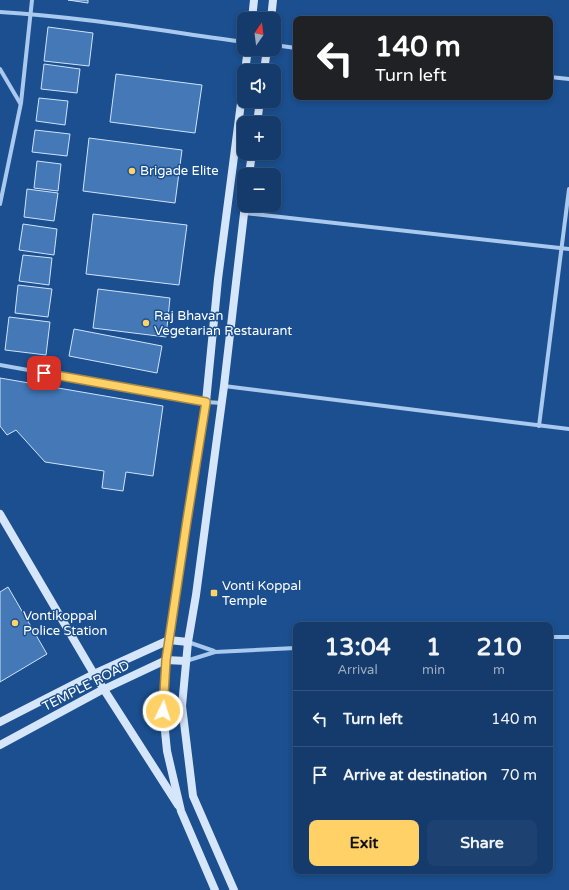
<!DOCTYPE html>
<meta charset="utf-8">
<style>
body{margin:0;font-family:"Varela Round",sans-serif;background:#1d4271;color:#f1f3f6;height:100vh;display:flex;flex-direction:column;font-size:15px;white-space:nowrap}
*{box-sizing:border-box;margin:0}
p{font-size:13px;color:#9dadc1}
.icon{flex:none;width:22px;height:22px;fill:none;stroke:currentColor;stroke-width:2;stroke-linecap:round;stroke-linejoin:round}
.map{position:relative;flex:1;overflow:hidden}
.details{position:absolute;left:293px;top:622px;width:260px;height:252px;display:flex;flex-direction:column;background:#143b6b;border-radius:8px;box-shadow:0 2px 6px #0003,0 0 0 1px #33557e}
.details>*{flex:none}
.top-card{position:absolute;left:293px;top:16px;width:260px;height:84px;border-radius:8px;box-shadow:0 2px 6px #0003,0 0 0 1px #33557e;background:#202124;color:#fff;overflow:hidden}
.needle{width:26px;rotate:14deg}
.tools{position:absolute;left:237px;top:12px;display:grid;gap:8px}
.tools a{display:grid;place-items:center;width:44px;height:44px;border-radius:8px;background:#143b6b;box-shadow:0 2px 6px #0003,0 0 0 1px #33557e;font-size:20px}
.pin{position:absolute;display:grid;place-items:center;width:34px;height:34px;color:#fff;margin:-17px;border-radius:8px;box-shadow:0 2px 6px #0006}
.me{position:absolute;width:44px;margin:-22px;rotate:4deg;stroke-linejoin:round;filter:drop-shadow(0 0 3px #0008)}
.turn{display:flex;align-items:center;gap:14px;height:84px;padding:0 16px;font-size:18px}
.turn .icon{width:52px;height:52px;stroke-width:2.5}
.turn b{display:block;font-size:28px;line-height:34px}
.eta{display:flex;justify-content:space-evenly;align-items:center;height:68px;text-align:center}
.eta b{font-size:24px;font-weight:700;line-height:28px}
.cta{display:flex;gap:8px;margin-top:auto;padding:8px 16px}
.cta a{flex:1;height:46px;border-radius:8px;background:#ffd166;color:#111;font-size:16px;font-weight:700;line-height:46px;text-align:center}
.cta a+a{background:#1d4271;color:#f1f3f6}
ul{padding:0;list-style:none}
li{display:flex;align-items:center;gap:12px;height:56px;padding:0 16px;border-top:1px solid #33557e}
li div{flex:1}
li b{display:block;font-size:15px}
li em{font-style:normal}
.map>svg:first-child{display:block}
</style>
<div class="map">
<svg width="569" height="890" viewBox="0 0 569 890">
<rect width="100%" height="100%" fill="#1b4f8f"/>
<!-- building -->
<g fill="#4478b7" stroke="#cfe3fa">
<path d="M68,0H88V3Z"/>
<path d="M48,27L93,33L89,66L44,61Z"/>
<path d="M44,64L80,69L77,93L41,89Z"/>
<path d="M116,74L202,85L195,133L110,122Z"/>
<path d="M39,98L68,101L65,125L36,121Z"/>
<path d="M35,130L70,134L67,156L32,152Z"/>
<path d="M89,138L182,150L175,203L83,191Z"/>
<path d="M37,161L61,164L58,191L34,188Z"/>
<path d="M27,189L58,193L54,221L24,217Z"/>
<path d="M93,214L187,225L179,285L86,274Z"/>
<path d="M23,224L57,229L54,255L19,250Z"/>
<path d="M23,255L52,258L49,285L19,281Z"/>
<path d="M18,285L52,289L48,317L15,313Z"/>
<path d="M98,289L170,298L166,337L93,328Z"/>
<path d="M9,317L50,322L46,355L5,350Z"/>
<path d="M74,329L162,346L157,373L69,356Z"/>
<path d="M0,378L163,406L153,476L126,472L123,491L102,488L104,471L45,462L16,430L7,435L0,426Z"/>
<path d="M8,587L47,654L0,682V592Z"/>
</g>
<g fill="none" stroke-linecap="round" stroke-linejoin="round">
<!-- street -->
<g stroke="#a9c9ee" stroke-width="4">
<path d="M0,12C82,17 163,31 244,42"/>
<path d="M274,45L296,48"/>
<path d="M0,69L20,103"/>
<path d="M550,77L569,79"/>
<path d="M0,204L21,103L32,0"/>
<path d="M244,213L569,249"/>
<path d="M0,365L206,402L222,403"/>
<path d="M224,386L569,429"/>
<path d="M539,426L569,189"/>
<path d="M550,637H569"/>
<path d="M188,642L214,651"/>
<path d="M186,661L215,652L296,648"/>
</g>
<!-- secondary -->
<g stroke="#d6e6fa" stroke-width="8">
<path d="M252,19L254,0"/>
<path d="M271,19L273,0"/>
<path d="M245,71L248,49"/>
<path d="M264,71L267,49"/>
<path d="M257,123L260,101"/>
<path d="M249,175L252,153"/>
<path d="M0,514L94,674L178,805"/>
<path d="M0,722L94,674L169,640L188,642"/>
<path d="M0,745L100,691L166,660L186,661"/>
<path d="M215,890L181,811L167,751L163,711L166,660L187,520L206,402L218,279L244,80"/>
<path d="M234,890L193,796L182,706L188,642L196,595L208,505L224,386L245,205"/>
</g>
</g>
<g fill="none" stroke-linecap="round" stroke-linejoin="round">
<defs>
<path id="route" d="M44,373L206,402L187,520L166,660L163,711"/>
</defs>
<!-- route casing -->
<use href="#route" stroke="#a68842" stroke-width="10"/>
<!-- route -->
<use href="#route" stroke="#ffd166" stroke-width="7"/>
</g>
<!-- markers -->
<g fill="#ffd166" stroke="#1b4f8f" stroke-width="1.5">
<circle cx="132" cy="171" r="4"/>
<circle cx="146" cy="323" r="4"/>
<rect x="210" y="589" width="8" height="8" rx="2"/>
<circle cx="15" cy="623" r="4"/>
</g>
<g text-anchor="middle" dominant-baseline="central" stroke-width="3" stroke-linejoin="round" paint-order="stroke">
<!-- poi labels -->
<g font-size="13" fill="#fff" stroke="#1b4f8f" text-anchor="start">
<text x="140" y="171">Brigade Elite</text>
<text x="154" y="316">Raj Bhavan<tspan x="154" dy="15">Vegetarian Restaurant</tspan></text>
<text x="222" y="586">Vonti Koppal<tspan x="222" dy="15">Temple</tspan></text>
<text x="23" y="616">Vontikoppal<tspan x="23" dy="15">Police Station</tspan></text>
</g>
<!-- street labels -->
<g font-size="13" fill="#fff" stroke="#1b4f8f">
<text transform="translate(86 686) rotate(-27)">TEMPLE ROAD</text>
</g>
</g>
</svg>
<div class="tools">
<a><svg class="needle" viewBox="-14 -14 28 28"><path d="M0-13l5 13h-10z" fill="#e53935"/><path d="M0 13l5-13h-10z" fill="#9dadc1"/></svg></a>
<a><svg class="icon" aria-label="sound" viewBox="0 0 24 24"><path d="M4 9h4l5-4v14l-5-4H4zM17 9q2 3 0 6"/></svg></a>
<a>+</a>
<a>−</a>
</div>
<div class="pin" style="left:44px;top:373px;background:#d93025"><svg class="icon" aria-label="arrive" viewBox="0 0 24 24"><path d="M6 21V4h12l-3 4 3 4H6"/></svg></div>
<svg class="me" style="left:163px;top:711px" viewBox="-20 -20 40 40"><circle r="17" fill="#ffd166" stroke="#fff" stroke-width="3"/><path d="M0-11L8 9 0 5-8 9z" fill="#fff"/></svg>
<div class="top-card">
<div class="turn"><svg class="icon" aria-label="left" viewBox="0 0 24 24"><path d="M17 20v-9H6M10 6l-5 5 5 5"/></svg><div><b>140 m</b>Turn left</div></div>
</div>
<section class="details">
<div class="eta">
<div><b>13:04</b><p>Arrival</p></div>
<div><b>1</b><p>min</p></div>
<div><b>210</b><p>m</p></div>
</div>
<ul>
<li><svg class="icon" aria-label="left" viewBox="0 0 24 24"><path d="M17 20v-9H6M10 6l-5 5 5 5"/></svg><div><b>Turn left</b></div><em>140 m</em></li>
<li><svg class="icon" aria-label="arrive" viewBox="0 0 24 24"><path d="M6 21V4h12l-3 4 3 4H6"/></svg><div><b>Arrive at destination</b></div><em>70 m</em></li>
</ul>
<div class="cta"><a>Exit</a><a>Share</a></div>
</section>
</div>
